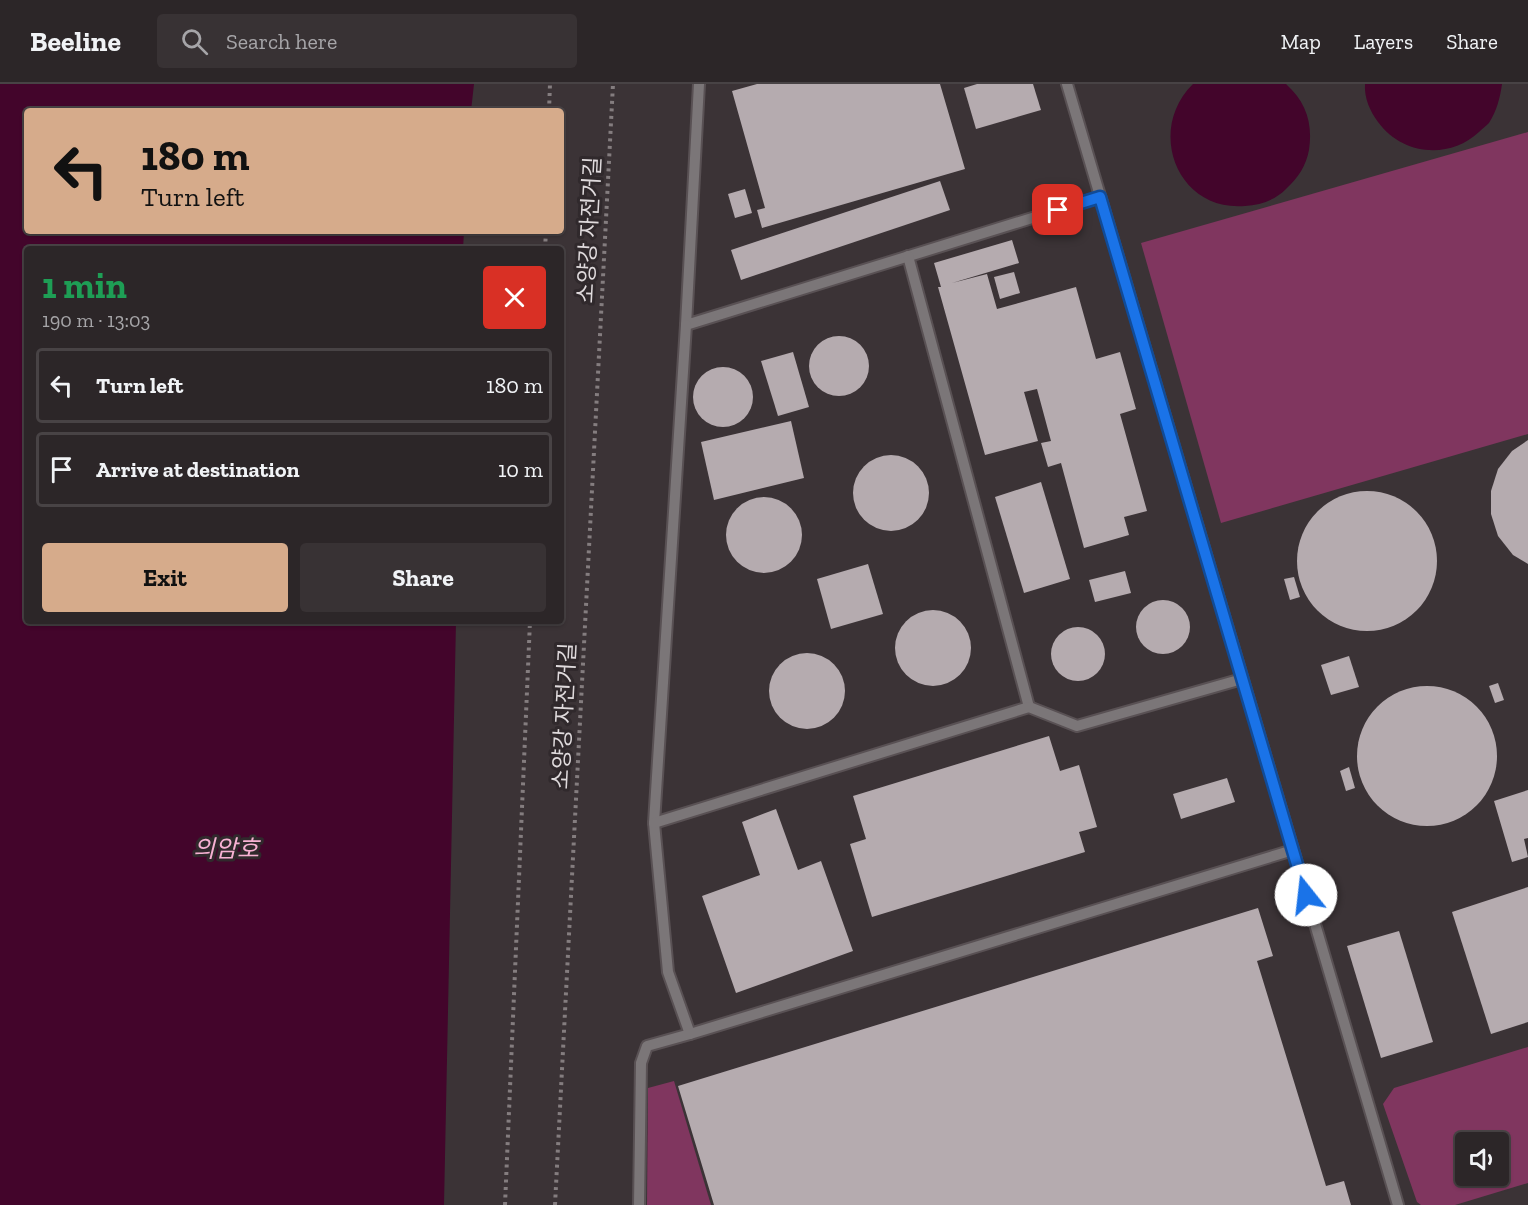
<!DOCTYPE html>
<meta charset="utf-8">
<style>
body{margin:0;font-family:"Zilla Slab","Noto Sans KR",serif;background:#383234;color:#f1f3f6;height:100vh;display:flex;flex-direction:column;font-size:22px;white-space:nowrap}
*{box-sizing:border-box;margin:0}
p{font-size:20px;color:#a6a5a8}
.icon{flex:none;width:33px;height:33px;fill:none;stroke:currentColor;stroke-width:2;stroke-linecap:round;stroke-linejoin:round}
.map{position:relative;flex:1;overflow:hidden}
.drawer{position:absolute;left:24px;top:162px;width:540px;height:378px;display:flex;flex-direction:column;background:#2c2628;border-radius:6px;box-shadow:0 2px 4px #0004,0 0 0 2px #484345}
.drawer>*{flex:none}
.hud{position:absolute;left:24px;top:24px;width:540px;height:126px;border-radius:6px;box-shadow:0 2px 4px #0004,0 0 0 2px #484345;background:#d6ab8b;color:#111;overflow:hidden}
.fabs{position:absolute;left:1455px;top:1048px;display:grid;gap:12px}
.fabs a{display:grid;place-items:center;width:54px;height:54px;border-radius:6px;background:#2c2628;box-shadow:0 2px 4px #0004,0 0 0 2px #484345;font-size:30px}
.pin{position:absolute;display:grid;place-items:center;width:51px;height:51px;color:#fff;margin:-26px;border-radius:12px;box-shadow:0 3px 9px #0006}
.me{position:absolute;width:66px;margin:-33px;rotate:344deg;stroke-linejoin:round;filter:drop-shadow(0 0 4px #0008)}
.turn{display:flex;align-items:center;gap:21px;height:126px;padding:0 18px;font-size:27px}
.turn .icon{width:78px;height:78px;stroke-width:2.5}
.turn b{display:block;font-size:42px;line-height:51px}
.round{display:grid;place-items:center;flex:none;width:63px;height:63px;border-radius:6px;background:#383234}
.head{display:flex;align-items:center;justify-content:space-between;height:102px;padding:0 18px}
h1{font-size:36px;font-weight:700;line-height:45px;color:#1e9e55}
.button{display:flex;gap:12px;margin-top:auto;padding:12px 18px}
.button a{flex:1;height:69px;border-radius:6px;background:#d6ab8b;color:#111;font-size:24px;font-weight:700;line-height:69px;text-align:center}
.button a+a{background:#383234;color:#f1f3f6}
ul{padding:0;list-style:none}
li{display:flex;align-items:center;gap:18px;height:75px;margin:0 12px 9px;padding:0 6px;border:3px solid #484345;border-radius:6px}
li div{flex:1}
li b{display:block;font-size:22px}
li em{font-style:normal}
header{display:flex;align-items:center;gap:36px;box-sizing:border-box;height:84px;padding:0 30px;background:#2c2628;border-bottom:2px solid #484345}
header strong{font-size:28px}
nav{display:flex;gap:33px;margin-inline-start:auto;font-size:21px}
.search{width:420px;height:54px;background:#383234;display:flex;align-items:center;gap:15px;box-sizing:border-box;padding:0 21px;border-radius:6px;color:#a6a5a8;font-size:22px}
.map>svg:first-child{display:block}
</style>
<header>
<strong>Beeline</strong>
<div class="search"><svg class="icon" aria-label="search" viewBox="0 0 24 24"><circle cx="10" cy="10" r="6"/><path d="M15 15l6 6"/></svg>Search here</div>
<nav><a>Map</a><a>Layers</a><a>Share</a></nav>
</header>
<div class="map">
<svg width="1528" height="1121" viewBox="0 0 1528 1121">
<rect width="100%" height="100%" fill="#3b3336"/>
<!-- green -->
<g fill="#80365f" fill-rule="evenodd">
<path d="M1528,48V350L1221,439L1141,159Z"/>
<path d="M1528,963V1099L1455,1121H1421L1417,1118L1383,1020L1394,1004ZM1466,1059H1498V1092H1466Z"/>
<path d="M674,997L711,1121H647L648,1004Z"/>
</g>
<!-- water -->
<g fill="#43052b">
<path d="M0,0H474L471,27H27V147H464L463,165H27V537H456L444,1121H0Z"/>
<path d="M1193,0H1286C1306,18 1313,39 1309,66C1306,82 1298,94 1286,105C1275,116 1261,121 1245,122C1177,128 1146,46 1193,0Z"/>
<path d="M1365,0H1502C1500,14 1497,26 1489,39C1486,42 1482,45 1479,48C1449,76 1402,71 1378,38C1370,27 1364,14 1365,0Z"/>
</g>
<!-- building -->
<g fill="#b5abaf">
<path d="M757,0H940L965,85L762,144L757,126L765,124L732,7Z"/>
<path d="M977,0H1033L1041,26L976,45L964,4Z"/>
<path d="M940,97L950,126L741,196L731,166Z"/>
<path d="M745,105L752,129L735,134L728,110Z"/>
<path d="M1012,156L1019,179L952,199L987,190L997,225L1076,203L1096,275L1120,268L1136,325L1120,330L1147,427L1124,433L1129,451L1084,464L1061,379L1048,383L1041,359L1051,357L1037,305L1024,308L1038,357L985,371L938,203H941L934,179Z"/>
<path d="M1014,188L1020,209L1000,215L994,193Z"/>
<circle cx="839" cy="282" r="30"/>
<path d="M793,268L809,323L778,332L761,277Z"/>
<circle cx="723" cy="313" r="30"/>
<path d="M791,337L804,394L714,416L701,358Z"/>
<path d="M1528,356V480L1513,471L1498,452L1491,430V407L1498,385L1512,367Z"/>
<circle cx="891" cy="409" r="38"/>
<path d="M1041,398L1070,495L1024,509L995,413Z"/>
<circle cx="1367" cy="477" r="70"/>
<circle cx="764" cy="451" r="38"/>
<path d="M868,480L883,530L831,545L817,495Z"/>
<path d="M1125,487L1131,509L1095,518L1089,496Z"/>
<path d="M1294,493L1300,513L1290,516L1284,495Z"/>
<circle cx="1163" cy="543" r="27"/>
<circle cx="933" cy="564" r="38"/>
<circle cx="1078" cy="570" r="27"/>
<circle cx="807" cy="607" r="38"/>
<path d="M1349,572L1359,603L1331,611L1321,581Z"/>
<path d="M1498,599L1504,616L1495,619L1489,602Z"/>
<circle cx="1427" cy="672" r="70"/>
<path d="M1049,652L1060,687L1079,681L1097,743L1079,748L1085,768L872,833L850,760L866,755L853,712Z"/>
<path d="M1349,683L1355,704L1346,707L1340,687Z"/>
<path d="M1227,694L1235,718L1181,735L1173,710Z"/>
<path d="M1528,706V754L1524,755L1528,773L1512,778L1494,717Z"/>
<path d="M776,725L798,786L821,777L853,867L736,909L702,812L760,791L742,738Z"/>
<path d="M1528,803V938L1491,950L1452,828Z"/>
<path d="M1258,824L1273,872L1257,877L1326,1102L1344,1097L1351,1121H714L678,1002Z"/>
<path d="M1399,847L1433,958L1381,974L1347,862Z"/>
</g>
<g fill="none" stroke-linecap="round" stroke-linejoin="round">
<defs>
<g id="service">
<path d="M699,0L686,241L1100,113"/>
<path d="M1067,0L1398,1121"/>
<path d="M908,172L1029,623"/>
<path d="M686,241L654,739L668,888L690,950"/>
<path d="M654,739L1029,623L1077,642L1242,595"/>
<path d="M639,1121L641,979L647,962L690,950L1293,766"/>
</g>
</defs>
<!-- service casing -->
<use href="#service" stroke="#595154" stroke-width="14"/>
<!-- path -->
<g stroke="#847d7f" stroke-width="4" stroke-dasharray="3 4.5" stroke-linecap="butt">
<path d="M549,27L550,0"/>
<path d="M545,165L546,147"/>
<path d="M505,1121L530,537"/>
<path d="M555,1121L613,0"/>
</g>
<!-- service -->
<use href="#service" stroke="#7b7678" stroke-width="10"/>
</g>
<g fill="none" stroke-linecap="round" stroke-linejoin="round">
<defs>
<path id="route" d="M1058,126L1100,113L1306,811"/>
</defs>
<!-- route casing -->
<use href="#route" stroke="#114b97" stroke-width="15"/>
<!-- route -->
<use href="#route" stroke="#1a73e8" stroke-width="10"/>
</g>
<g text-anchor="middle" dominant-baseline="central" stroke-width="6" stroke-linejoin="round" paint-order="stroke">
<!-- street labels -->
<g font-size="22" fill="#dfdadc" stroke="#30292c">
<text transform="translate(589 146) rotate(-87)">소양강 자전거길</text>
<text transform="translate(564 632) rotate(-87)">소양강 자전거길</text>
</g>
<!-- water labels -->
<g font-size="24" font-style="italic" fill="#f7b1d3" stroke="#30292c">
<text x="226" y="764">의암호</text>
</g>
</g>
</svg>
<div class="fabs">
<a><svg class="icon" aria-label="sound" viewBox="0 0 24 24"><path d="M4 9h4l5-4v14l-5-4H4zM17 9q2 3 0 6"/></svg></a>
</div>
<div class="pin" style="left:1058px;top:126px;background:#d93025"><svg class="icon" aria-label="arrive" viewBox="0 0 24 24"><path d="M6 21V4h12l-3 4 3 4H6"/></svg></div>
<svg class="me" style="left:1306px;top:811px" viewBox="-20 -20 40 40"><circle r="19" fill="#fff"/><path d="M0-13L10 11 0 6-10 11z" fill="#1a73e8"/></svg>
<div class="hud">
<div class="turn"><svg class="icon" aria-label="left" viewBox="0 0 24 24"><path d="M17 20v-9H6M10 6l-5 5 5 5"/></svg><div><b>180 m</b>Turn left</div></div>
</div>
<section class="drawer">
<div class="head"><div><h1>1 min</h1><p>190 m · 13:03</p></div><a class="round" style="background:#d93025;color:#fff"><svg class="icon" aria-label="close" viewBox="0 0 24 24"><path d="M6 6l12 12M18 6L6 18"/></svg></a></div>
<ul>
<li><svg class="icon" aria-label="left" viewBox="0 0 24 24"><path d="M17 20v-9H6M10 6l-5 5 5 5"/></svg><div><b>Turn left</b></div><em>180 m</em></li>
<li><svg class="icon" aria-label="arrive" viewBox="0 0 24 24"><path d="M6 21V4h12l-3 4 3 4H6"/></svg><div><b>Arrive at destination</b></div><em>10 m</em></li>
</ul>
<div class="button"><a>Exit</a><a>Share</a></div>
</section>
</div>
